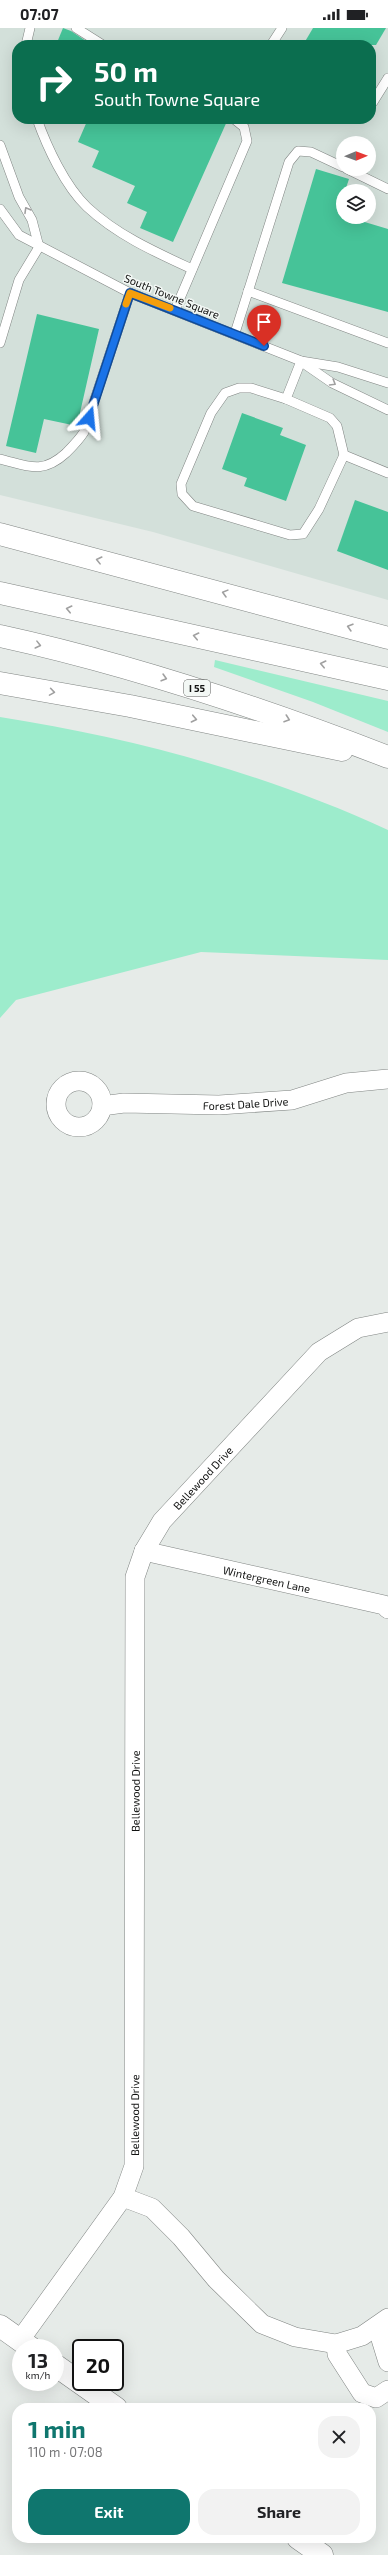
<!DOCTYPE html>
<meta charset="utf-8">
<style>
body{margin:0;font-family:"Exo 2",sans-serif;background:#f2f2f2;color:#202124;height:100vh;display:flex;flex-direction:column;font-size:15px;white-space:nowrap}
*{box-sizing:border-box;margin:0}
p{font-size:13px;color:#757577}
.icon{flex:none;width:22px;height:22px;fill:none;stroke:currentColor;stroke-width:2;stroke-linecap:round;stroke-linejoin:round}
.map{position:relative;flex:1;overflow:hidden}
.side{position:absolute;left:12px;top:2375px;width:364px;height:140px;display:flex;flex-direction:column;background:#fff;border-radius:16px;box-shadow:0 4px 16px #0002}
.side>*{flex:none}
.banner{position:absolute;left:12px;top:12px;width:364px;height:84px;border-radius:16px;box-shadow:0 4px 16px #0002;background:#0b6e4f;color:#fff;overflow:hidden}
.needle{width:26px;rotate:89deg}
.fabs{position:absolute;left:336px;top:108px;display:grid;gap:8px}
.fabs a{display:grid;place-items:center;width:40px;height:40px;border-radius:50%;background:#fff;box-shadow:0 4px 16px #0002;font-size:20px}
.speed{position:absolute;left:12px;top:2311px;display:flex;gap:8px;font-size:20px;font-weight:700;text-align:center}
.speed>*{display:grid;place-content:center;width:52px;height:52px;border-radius:50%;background:#fff;box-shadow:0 4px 16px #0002;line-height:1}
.speed small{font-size:10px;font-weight:400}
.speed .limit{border:2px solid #111;border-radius:6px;background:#fff;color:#111}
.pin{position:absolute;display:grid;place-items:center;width:34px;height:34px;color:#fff;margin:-41px -17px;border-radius:50% 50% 50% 0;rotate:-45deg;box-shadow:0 0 4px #0007}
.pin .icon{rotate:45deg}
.me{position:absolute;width:44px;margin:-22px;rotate:18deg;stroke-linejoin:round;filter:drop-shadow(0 0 3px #0008)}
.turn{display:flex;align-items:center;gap:14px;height:84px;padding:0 16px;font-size:18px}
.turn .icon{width:52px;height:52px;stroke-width:2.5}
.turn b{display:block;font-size:28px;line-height:34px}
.round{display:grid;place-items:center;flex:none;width:42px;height:42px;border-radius:16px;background:#f2f2f2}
.headline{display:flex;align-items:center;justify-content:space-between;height:68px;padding:0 16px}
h1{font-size:24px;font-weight:700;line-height:30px;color:#0f766e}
.action{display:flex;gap:8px;margin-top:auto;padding:8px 16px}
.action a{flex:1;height:46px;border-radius:16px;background:#0f766e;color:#fff;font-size:16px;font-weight:700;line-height:46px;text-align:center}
.action a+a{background:#f2f2f2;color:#202124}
.status{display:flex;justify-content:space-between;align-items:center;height:28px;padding:0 20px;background:#fff;direction:ltr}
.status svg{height:11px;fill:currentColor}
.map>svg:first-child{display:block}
</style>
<div class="status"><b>07:07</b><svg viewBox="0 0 49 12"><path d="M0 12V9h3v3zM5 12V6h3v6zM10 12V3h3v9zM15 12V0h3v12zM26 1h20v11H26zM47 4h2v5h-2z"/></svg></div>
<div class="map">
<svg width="388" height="2527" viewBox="0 0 388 2527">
<rect width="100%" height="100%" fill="#e6ebe8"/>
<!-- built -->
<path fill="#d3e0da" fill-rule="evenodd" d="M0,0H388V572L153,504L0,467ZM17,17H371V91H17ZM343,115H369V141H343ZM343,163H369V189H343Z"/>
<!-- green -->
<g fill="#9deccc">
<path d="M215,632L388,673V704L313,674L214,639Z"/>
<path d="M0,689C134,710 264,745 388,802V932L201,924L16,972L0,990Z"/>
</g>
<!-- building -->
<g fill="#46c398">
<path d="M63,0L71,3L92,17H56Z"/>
<path d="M313,0H386L376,17H303Z"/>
<path d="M88,91H228L173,214L140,200L147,184L127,175L135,158L92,139L99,123L78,114Z"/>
<path d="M316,141L349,151L345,163H343L338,186L388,201V284L282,255Z"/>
<path d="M37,286L99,301L77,398L44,391L36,425L6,418Z"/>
<path d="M242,385L283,400L280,407L306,417L286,473L244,458L247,450L222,441Z"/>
<path d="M355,472L388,484V542L337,523Z"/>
</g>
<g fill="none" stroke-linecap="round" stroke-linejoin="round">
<defs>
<g id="lane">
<path d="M76,0L103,17"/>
<path d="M26,17L30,0"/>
<path d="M271,17L282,0"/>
<path d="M373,74L388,50"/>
<path d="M37,91C47,119 65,158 87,179C117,207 155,224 192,241"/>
<path d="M0,117L19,169L32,192L39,219"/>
<path d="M347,141L388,161"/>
<path d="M0,181L19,207L130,265L301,333L338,339L388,355"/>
<path d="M248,263L388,315"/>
<path d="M175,282L247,113L244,99L234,91"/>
<path d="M235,305L289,134L298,123L311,124L343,139"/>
<path d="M0,315L19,252L39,219"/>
<path d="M301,333L286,371L330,390L337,398L344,427L388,445"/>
<path d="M303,335L332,355L388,382"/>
<path d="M286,371L251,360H239L225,365L211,385L181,456L182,466L193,478L290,507L303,506L319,481L344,427"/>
<path d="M0,431C28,438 42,447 66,425C73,418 79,412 84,404L130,265"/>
</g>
<g id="street">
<circle cx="79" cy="1076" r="23"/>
<path id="s1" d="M102,1078L124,1075L219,1077L292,1072L346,1055L388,1051"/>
<path id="s2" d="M144,1523L384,1577L388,1581"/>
<path d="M123,2169L152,2180L181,2209L216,2251L262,2296L295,2309L336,2316L362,2308L388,2290"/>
<path d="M377,2298L388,2334"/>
<path id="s3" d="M20,2312L123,2169L134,2138L135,1549L144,1523L162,1493L319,1324L358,1300L388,1294"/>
<path d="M336,2316L337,2326L362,2365L376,2370L388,2362"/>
</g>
<g id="secondary">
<path d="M0,2298L31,2320"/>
<path d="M55,2337L116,2380"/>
<path d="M298,2510L322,2527"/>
</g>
<g id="highway">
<path d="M0,506L388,610"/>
<path d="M0,565L388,651"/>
<path d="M0,608C133,637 261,680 388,729"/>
<path d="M0,655L130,678L342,722"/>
</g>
</defs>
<!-- lane casing -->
<use href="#lane" stroke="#808583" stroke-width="10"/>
<!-- street casing -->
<use href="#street" stroke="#808583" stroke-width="20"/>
<!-- secondary casing -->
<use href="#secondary" stroke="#808583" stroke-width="23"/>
<!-- highway casing -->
<use href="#highway" stroke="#808583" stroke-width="23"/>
<!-- lane -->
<use href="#lane" stroke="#fff" stroke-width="9"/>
<!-- street -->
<use href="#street" stroke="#fff" stroke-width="19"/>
<!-- secondary -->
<use href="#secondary" stroke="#fff" stroke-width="22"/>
<!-- highway -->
<use href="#highway" stroke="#fff" stroke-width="22"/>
</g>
<!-- one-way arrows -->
<defs><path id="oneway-chevron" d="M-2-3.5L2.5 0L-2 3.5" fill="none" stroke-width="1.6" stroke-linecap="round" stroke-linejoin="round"/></defs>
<g stroke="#a0a0a0">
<use href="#oneway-chevron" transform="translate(27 182) rotate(-120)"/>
<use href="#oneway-chevron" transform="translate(333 355) rotate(31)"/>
<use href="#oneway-chevron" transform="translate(99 532) rotate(-166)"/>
<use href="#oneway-chevron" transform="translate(225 565) rotate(-165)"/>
<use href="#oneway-chevron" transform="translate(69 581) rotate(-167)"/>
<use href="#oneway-chevron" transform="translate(350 599) rotate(-164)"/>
<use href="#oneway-chevron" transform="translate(196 608) rotate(-168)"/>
<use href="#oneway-chevron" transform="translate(38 617) rotate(14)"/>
<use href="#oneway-chevron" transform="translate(323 636) rotate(-167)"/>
<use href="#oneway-chevron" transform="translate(164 650) rotate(16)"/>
<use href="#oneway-chevron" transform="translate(52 664) rotate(9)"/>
<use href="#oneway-chevron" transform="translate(194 691) rotate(12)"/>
<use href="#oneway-chevron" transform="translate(287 691) rotate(19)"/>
</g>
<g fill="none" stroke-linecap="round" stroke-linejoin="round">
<defs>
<path id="route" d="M89,390L130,265L264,318"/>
</defs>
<!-- route casing -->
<use href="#route" stroke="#114b97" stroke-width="10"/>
<!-- route -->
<use href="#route" stroke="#1a73e8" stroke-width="7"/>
<!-- slow -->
<path stroke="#f59e0b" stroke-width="7" d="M126,276L130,265L170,280"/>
</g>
<g text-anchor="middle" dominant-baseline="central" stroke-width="3" stroke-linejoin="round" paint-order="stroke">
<!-- shield labels -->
<rect fill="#f3f8f5" stroke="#555755" stroke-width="1" x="184" y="652" width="26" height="16" rx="3"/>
<g font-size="10" font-weight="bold" fill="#111211">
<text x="197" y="660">I 55</text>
</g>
<!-- street labels -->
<g font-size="11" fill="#111211" stroke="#f3f8f5">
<text transform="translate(172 268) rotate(22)">South Towne Square</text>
<text stroke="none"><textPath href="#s1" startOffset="144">Forest Dale Drive</textPath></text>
<text stroke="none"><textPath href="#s3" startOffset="920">Bellewood Drive</textPath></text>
<text stroke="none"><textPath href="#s2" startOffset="126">Wintergreen Lane</textPath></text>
<text stroke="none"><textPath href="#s3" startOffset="584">Bellewood Drive</textPath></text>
<text stroke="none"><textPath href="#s3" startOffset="260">Bellewood Drive</textPath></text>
</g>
</g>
</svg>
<div class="fabs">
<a><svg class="needle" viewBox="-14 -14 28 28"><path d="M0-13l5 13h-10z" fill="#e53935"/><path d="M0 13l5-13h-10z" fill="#757577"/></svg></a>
<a><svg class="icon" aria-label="layers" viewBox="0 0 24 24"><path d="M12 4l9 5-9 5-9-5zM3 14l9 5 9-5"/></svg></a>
</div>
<div class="speed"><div>13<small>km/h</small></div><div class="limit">20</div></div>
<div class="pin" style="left:264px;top:318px;background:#d93025"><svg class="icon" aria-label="arrive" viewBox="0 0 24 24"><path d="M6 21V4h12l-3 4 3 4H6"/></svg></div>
<svg class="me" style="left:89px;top:390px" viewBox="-20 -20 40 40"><path d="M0-17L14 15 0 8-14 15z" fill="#1a73e8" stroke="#fff" stroke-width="4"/></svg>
<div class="banner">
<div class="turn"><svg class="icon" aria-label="right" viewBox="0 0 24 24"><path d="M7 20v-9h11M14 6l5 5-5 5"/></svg><div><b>50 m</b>South Towne Square</div></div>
</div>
<section class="side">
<div class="headline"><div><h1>1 min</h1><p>110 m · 07:08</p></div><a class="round"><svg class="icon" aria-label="close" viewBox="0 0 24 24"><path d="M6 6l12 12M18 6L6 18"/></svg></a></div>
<div class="action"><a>Exit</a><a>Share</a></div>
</section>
</div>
